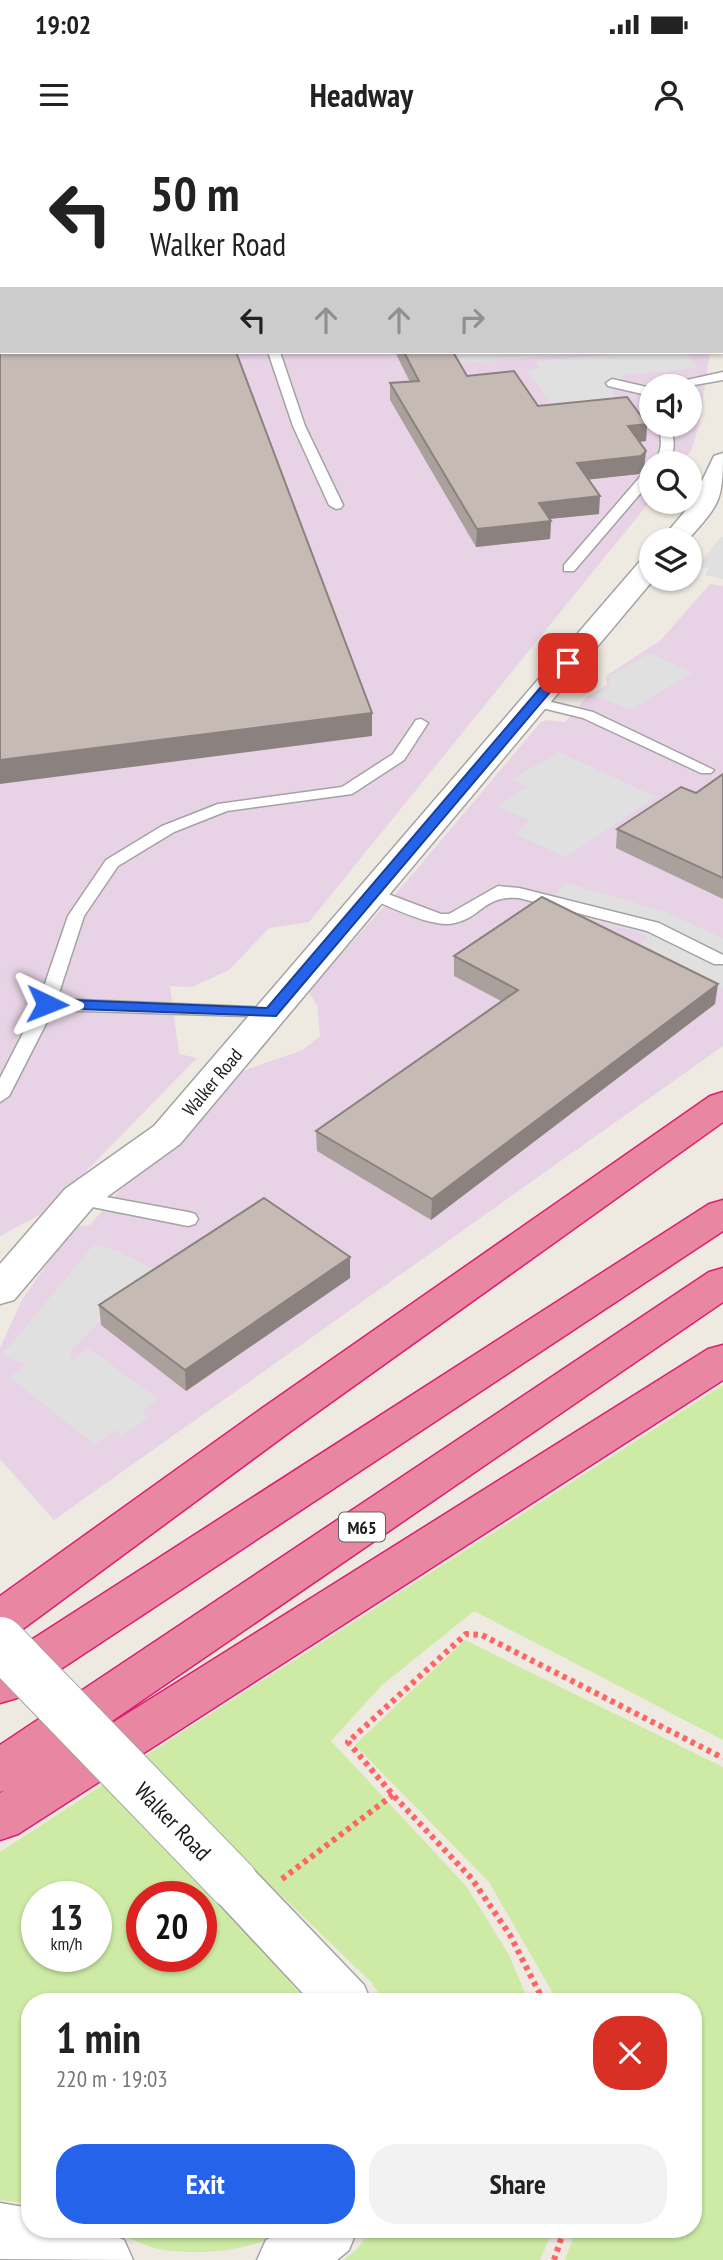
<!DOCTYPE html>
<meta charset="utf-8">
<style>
body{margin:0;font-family:"PT Sans Narrow",sans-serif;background:#f2f2f2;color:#222;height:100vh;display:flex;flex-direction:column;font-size:26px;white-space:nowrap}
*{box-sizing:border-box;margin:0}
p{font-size:23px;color:#767676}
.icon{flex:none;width:38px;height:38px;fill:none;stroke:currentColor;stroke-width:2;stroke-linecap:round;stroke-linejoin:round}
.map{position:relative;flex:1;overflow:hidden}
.sheet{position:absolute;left:21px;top:1853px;width:681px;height:245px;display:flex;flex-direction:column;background:#fff;border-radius:28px;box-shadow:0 2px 5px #0004}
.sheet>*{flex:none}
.hud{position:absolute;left:0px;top:0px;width:724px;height:214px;box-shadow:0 2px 5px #0004;background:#fff;color:#222;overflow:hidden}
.tools{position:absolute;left:639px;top:234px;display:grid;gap:14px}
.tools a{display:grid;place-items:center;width:63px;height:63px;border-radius:50%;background:#fff;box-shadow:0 2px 5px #0004;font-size:35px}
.speed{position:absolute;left:21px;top:1741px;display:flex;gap:14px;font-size:35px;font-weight:700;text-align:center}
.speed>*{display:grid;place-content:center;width:91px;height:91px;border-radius:50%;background:#fff;box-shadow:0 2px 5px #0004;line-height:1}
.speed small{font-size:18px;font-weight:400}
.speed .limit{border:10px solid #d22;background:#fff;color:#111}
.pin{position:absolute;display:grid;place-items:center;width:60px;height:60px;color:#fff;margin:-30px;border-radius:14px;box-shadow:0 4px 10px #0006}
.me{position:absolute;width:77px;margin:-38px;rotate:92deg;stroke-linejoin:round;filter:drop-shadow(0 0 5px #0008)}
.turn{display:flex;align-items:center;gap:24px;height:147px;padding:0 35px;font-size:32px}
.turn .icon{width:91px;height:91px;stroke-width:2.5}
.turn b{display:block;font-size:49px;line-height:60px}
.lanes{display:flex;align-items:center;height:66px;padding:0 35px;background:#0003;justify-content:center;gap:35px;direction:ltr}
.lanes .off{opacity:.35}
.round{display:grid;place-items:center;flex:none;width:74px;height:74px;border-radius:28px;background:#f2f2f2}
.overview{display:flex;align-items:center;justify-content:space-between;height:119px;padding:0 35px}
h1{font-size:42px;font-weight:700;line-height:52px}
.button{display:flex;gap:14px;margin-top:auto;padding:14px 35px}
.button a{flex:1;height:80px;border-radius:28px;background:#2563eb;color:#fff;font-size:28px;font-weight:700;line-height:80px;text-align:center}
.button a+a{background:#f2f2f2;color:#222}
.status{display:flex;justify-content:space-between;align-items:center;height:49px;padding:0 35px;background:#fff;direction:ltr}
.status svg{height:19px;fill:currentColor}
header{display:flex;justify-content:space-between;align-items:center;height:91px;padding:0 35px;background:#fff;font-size:32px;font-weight:700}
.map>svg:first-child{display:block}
</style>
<div class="status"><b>19:02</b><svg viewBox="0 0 49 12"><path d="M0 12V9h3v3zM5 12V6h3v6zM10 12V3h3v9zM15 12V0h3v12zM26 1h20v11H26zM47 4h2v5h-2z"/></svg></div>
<header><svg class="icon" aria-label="menu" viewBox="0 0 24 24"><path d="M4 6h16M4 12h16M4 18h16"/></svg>Headway<svg class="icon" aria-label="person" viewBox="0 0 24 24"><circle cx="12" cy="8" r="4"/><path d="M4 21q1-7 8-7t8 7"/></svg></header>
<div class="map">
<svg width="723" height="2120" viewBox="0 0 723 2120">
<rect width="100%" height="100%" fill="#eee9e1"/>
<!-- industrial -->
<g fill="#e7d3e5" fill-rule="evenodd">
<path d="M0,110L2,212H710L699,285L691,311L680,324H651V360L309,782L269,788L229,830L192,847L170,846L179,914L197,918L47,1071L0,1096ZM651,247H690V285H651Z"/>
<path d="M710,444L723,446V906L54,1380L0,1319V1208L22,1160L73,1087L90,1085L120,1050L172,1003L240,932L303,910L320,896L317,865L308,851L406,742L541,582L548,580L565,582L587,557L607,545L606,536L661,500Z"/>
</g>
<!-- grass -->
<g fill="#cdeba5" fill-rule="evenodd">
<path d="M0,0H249L251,2H2V76Z"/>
<path d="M723,1245V1600L474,1471L382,1545L331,1601L467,1747L509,1815L529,1862H385L371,1842L251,1726L145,1616Z"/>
<path d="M465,1500L723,1627V2120H565L576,2090H693V1862H558L489,1742L355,1605Z"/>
<path d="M107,1642L215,1755L307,1862H30V2064L0,2060V1712ZM37,1757H96V1816H37ZM142,1757H201V1816H142Z"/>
<path d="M111,2090H284C256,2112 185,2117 151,2107C137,2102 124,2095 111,2090Z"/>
<path d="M372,2090H553L540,2120H344L357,2109Z"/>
</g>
<!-- parking -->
<g fill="#e0e0e0">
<path d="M455,212H606L462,223Z"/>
<path d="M638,212H686L697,228L624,235L612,250L615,258L553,265L526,230L540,228L535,221Z"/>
<path d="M721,397H723V439L705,435L709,428L697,426Z"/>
<path d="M650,513L692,533L630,570L593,555L609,546L610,536Z"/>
<path d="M559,612L656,657L566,717L514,694L531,681L497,666L526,647L512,639Z"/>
<path d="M567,743L663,771L723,798V849L637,806L647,797L635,791L542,767Z"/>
<path d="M94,1104L117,1111L156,1130L134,1146L70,1212L73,1220L88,1208L159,1259L142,1272L148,1278L122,1296L115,1290L95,1305L9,1237L27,1225L2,1215Z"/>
</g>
<!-- water -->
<path fill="#a0d5de" d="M391,0H723V12V2Z"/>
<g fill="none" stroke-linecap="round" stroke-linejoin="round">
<defs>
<g id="service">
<path d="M251,0H263L264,2H252Z"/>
<rect x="0" y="125" width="2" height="6"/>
<path d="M268,212H280L305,286L343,365L341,368L336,369L329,365L293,286Z"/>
<path d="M723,232V240L683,247H655Z"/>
<path d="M612,239L651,248V256L608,246L606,243Z"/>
<path d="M656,285H668C676,298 676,313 666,324H653C662,312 664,299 656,285Z"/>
<path d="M651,329V341L574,431H564V425L646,330Z"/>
<path d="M535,558L593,572L714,630L711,633H701L583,578L530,565L528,562Z"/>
<path d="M421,579L428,583L404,620L352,654L227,671L174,692L118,726L84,776L57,859L271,868L277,869L280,873L277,877L53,870L9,956L0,962V938L38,864L68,776L106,720L162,686L218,664L342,647L393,614L416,580Z"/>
<path d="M498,746L519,748L659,783L723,815V824H714L647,791L519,758C484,755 482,777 455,783C432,789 388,765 366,757L364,753L372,748L441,774H449Z"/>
<path d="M79,1052L188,1072L195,1074L198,1079L195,1084L188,1086L72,1063L69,1058L72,1053Z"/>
</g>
<g id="minor">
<path d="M723,313C723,363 719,364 687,401H660L691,364L714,316Z"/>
<path d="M651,418V439H654L180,1004L93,1067L14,1160L0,1164V1124L65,1049L154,986L641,420Z"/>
<path d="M233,1721L251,1727L364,1845L371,1862H311L215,1759L208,1743L215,1727Z"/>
<path d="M0,2063L30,2068V2090H100L124,2100L133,2120L0,2119Z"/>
<path d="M285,2090H357L349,2110L337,2120H257L266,2100Z"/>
</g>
<rect id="secondary" x="0" y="81" width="2" height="12"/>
<g id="motorway">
<path d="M723,952V982L291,1291L16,1494L0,1499V1456L261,1269L710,956Z"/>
<path d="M723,1060V1091L17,1558L0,1563V1520L709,1064Z"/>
<path d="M723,1128V1162L74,1607L708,1209L723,1205V1240L18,1694L0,1700V1653L5,1650L0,1652V1605L709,1132Z"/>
</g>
</defs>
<!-- service casing -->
<use href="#service" stroke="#a3a3a3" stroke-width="3"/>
<!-- minor casing -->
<use href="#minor" stroke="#a3a3a3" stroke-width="3"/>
<!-- secondary casing -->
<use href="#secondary" stroke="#737501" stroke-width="3"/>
<!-- motorway casing -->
<use href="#motorway" stroke="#dd1e70" stroke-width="3"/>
<!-- path -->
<g stroke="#fe6563" stroke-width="6" stroke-dasharray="4.5 4.5" stroke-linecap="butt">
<path d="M282,1739L393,1655"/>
<path d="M544,1862L510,1795L472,1739L393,1655L348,1602L466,1494L482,1495L723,1618"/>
<path d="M554,2120L564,2090"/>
</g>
<!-- service -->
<use href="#service" fill="#fff" fill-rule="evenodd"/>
<!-- minor -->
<use href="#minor" fill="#fff" fill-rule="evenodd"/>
<!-- secondary -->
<use href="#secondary" fill="#fbf9b2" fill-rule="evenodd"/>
<!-- motorway -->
<use href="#motorway" fill="#e986a1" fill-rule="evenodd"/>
<defs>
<path id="minor-bridge" d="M0,1502L233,1743"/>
</defs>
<!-- minor-bridge casing -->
<use href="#minor-bridge" stroke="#a3a3a3" stroke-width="52" stroke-linecap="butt"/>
<!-- minor-bridge -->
<use href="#minor-bridge" stroke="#fff" stroke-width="50"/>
</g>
<!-- wall -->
<g fill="#aaa09c">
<path d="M395,212H453L467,236L538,266L647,284L646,301L639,302L646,311L644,328L639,334L589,339L599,374L549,379L551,381L550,399L476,407L390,260V243L410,242Z"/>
<path d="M723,634V759L616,708L617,689L696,653Z"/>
<path d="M454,816L715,864L431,1080L317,1011L316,991L501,861L454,836Z"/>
<path d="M350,1117V1138L186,1251L101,1185L99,1165Z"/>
</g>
<!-- shaded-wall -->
<g fill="#8b827f">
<path d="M647,284L646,301L626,303L628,286Z"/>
<path d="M646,311L644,328L639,334L576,341L577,323Z"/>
<path d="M600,356L599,374L538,380L539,363Z"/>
<path d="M551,381L550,399L476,407L477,389Z"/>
<path d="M372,573V596L0,644V620Z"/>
<path d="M718,844L715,864L431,1080L432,1059Z"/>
<path d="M350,1117V1138L186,1251L185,1230Z"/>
</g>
<!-- building -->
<g fill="#c6bab5" stroke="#8b827f" stroke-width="2">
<path d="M0,130H2V212H236L372,573L0,620Z"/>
<path d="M404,212H453L467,236L514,231L538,266L627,257L647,284L628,286L646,311L641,316L577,323L600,356L539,363L551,381L477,389L390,243L419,241Z"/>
<path d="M723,634V738L617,689L681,647L696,653Z"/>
<path d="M542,757L718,844L432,1059L316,991L518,850L454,816Z"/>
<path d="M264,1058L350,1117L185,1230L99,1165Z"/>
</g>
<!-- route -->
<path fill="#2563eb" stroke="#184099" stroke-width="2" d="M568,519L574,523L573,525L276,876L47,868L39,864L47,859L267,868L564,520Z"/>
<g text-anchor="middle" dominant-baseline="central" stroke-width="6" stroke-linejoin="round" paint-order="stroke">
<!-- shield labels -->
<rect fill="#fff" stroke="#606060" stroke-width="2" x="339" y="1372.5" width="46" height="29" rx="5"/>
<g font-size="18" font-weight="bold" fill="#1c1c1c">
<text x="362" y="1387">M65</text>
</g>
<!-- street labels -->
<g font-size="19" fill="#1c1c1c" stroke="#fff">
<text transform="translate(212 942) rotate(-50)">Walker Road</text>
</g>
<!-- near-street labels -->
<g font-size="23" fill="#1c1c1c" stroke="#fff">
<text transform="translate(173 1681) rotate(46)">Walker Road</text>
</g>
</g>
</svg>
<div class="tools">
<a><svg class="icon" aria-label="sound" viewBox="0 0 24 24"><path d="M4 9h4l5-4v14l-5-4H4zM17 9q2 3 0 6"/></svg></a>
<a><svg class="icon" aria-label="search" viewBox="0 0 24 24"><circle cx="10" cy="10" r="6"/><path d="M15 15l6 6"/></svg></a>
<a><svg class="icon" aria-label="layers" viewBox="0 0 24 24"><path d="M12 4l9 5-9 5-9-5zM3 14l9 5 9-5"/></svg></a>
</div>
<div class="speed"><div>13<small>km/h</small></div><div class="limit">20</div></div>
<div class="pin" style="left:568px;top:523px;background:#d93025"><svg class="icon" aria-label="arrive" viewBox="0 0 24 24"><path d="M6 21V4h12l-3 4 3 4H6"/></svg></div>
<svg class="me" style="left:47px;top:864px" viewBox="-20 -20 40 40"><path d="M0-17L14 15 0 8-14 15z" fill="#2563eb" stroke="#fff" stroke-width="4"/></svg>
<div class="hud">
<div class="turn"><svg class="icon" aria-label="left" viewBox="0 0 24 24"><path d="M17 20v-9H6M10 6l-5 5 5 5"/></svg><div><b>50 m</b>Walker Road</div></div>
<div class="lanes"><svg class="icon" aria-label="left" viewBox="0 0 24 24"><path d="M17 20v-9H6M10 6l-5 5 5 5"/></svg><svg class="icon off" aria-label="ahead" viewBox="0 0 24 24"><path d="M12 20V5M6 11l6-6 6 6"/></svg><svg class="icon off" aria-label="ahead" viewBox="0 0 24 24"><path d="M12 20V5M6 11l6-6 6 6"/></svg><svg class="icon off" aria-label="right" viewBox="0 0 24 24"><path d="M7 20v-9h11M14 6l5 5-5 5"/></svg></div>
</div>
<section class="sheet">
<div class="overview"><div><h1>1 min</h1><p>220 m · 19:03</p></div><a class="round" style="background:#d93025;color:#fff"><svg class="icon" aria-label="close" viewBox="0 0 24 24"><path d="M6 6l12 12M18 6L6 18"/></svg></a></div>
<div class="button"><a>Exit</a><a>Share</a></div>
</section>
</div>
